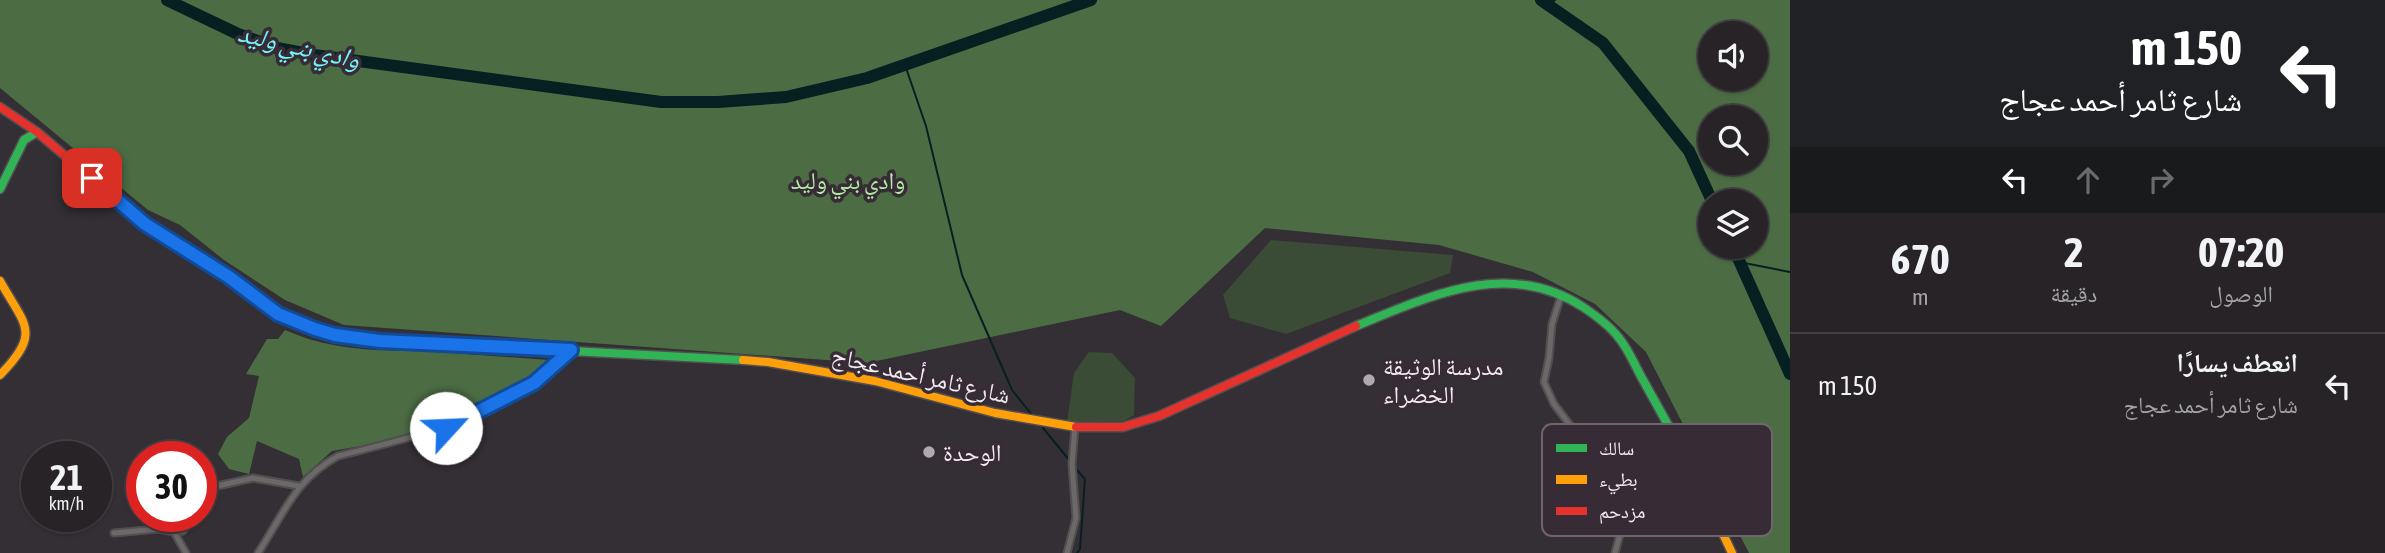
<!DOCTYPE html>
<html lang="ar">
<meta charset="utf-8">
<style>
body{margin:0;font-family:"Asap Condensed","Noto Naskh Arabic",sans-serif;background:#332f33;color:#f1f3f6;direction:rtl;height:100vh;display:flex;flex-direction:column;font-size:26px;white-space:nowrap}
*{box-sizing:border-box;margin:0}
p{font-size:23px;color:#a4a4a7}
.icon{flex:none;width:38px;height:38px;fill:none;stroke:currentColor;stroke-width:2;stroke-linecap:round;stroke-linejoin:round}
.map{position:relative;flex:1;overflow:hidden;direction:ltr}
.sheet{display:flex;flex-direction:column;background:#272327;width:595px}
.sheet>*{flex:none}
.banner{background:#202124;color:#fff;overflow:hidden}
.buttons{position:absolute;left:1698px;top:21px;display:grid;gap:14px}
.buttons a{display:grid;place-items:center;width:70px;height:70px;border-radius:50%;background:#272327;box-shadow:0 2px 5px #0004,0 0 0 2px #434044;font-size:35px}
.speed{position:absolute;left:21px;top:441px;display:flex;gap:14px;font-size:35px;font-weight:700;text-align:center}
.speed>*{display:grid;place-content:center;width:91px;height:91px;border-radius:50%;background:#272327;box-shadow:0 2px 5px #0004,0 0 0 2px #434044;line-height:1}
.speed small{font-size:18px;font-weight:400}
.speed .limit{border:10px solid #d22;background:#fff;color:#111}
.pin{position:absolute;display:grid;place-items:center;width:60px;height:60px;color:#fff;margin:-30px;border-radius:14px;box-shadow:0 4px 10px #0006}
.me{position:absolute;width:77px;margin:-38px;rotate:65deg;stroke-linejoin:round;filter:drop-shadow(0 0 5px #0008)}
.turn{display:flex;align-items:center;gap:24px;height:147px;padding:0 28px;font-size:32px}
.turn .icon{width:91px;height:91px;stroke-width:2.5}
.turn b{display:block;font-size:49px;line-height:60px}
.lanes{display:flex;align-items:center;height:66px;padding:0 28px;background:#0003;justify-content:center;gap:35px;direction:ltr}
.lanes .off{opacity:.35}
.eta{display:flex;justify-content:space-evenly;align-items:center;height:119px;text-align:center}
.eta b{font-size:42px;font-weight:700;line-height:49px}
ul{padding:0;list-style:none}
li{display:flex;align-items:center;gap:21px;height:105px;padding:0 28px;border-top:2px solid #434044}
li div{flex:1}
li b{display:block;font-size:26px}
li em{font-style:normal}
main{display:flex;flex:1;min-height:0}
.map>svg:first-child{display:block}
</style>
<main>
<section class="sheet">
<div class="banner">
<div class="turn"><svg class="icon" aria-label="left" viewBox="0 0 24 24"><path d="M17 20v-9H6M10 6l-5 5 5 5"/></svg><div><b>150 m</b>شارع ثامر أحمد عجاج</div></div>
<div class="lanes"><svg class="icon" aria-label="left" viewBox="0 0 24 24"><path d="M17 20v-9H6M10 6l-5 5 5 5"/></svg><svg class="icon off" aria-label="ahead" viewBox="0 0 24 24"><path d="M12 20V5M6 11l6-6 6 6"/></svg><svg class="icon off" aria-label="right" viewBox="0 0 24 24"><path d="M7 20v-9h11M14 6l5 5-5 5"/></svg></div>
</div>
<div class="eta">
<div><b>07:20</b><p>الوصول</p></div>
<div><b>2</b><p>دقيقة</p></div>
<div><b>670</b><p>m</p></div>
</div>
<ul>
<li><svg class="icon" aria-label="left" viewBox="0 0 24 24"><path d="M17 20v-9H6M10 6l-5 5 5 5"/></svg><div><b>انعطف يسارًا</b><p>شارع ثامر أحمد عجاج</p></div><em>150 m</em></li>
</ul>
</section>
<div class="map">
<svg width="1790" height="553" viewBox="0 0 1790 553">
<rect width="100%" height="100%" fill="#342f34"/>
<!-- green -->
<g fill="#3a4c36">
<path d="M1271,240L1453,255L1450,273L1286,334L1230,318L1223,295Z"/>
<path d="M1089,352L1112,353L1135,378L1134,415L1124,421L1067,422L1074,373Z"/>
</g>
<!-- forest -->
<g fill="#4c6d44" fill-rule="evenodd">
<path d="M0,0H1790V553H1749L1646,352L1595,304L1533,272L1439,245L1265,228L1161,326L1120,310L867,363L344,325L285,300L224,260L180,225L148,210L0,88ZM1710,33H1755V79H1710ZM1710,117H1755V163H1710ZM1710,201H1755V247H1710Z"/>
<path d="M285,330C322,347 369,352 410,350L548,360L541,371L515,387L454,421L372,444L332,451L303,477L299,459L257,441L249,474L229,469L218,454L227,437L249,418L259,376L246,374L267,339H278Z"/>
</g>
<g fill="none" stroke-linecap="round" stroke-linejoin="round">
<!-- stream -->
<g stroke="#062021" stroke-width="2">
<path d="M1547,4L1555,0"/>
<path d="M905,65L926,126L962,275L1012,390L1032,415"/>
<path d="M1739,262L1790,272"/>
<path d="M1043,428L1070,461"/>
<path d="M1075,468L1085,479L1080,549L1077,553"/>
</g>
<!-- river -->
<g stroke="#062021" stroke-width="12">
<path d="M167,0L238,34L277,48L314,55L661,102H718L786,97L867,78L1091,0"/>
<path d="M1541,0L1603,43L1689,151L1712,201"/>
<path d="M1733,247L1790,374"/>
</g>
<defs>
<g id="street">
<path d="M1561,296L1552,324L1549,358L1544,382L1554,404L1592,454L1606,491L1619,507L1623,523L1615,553"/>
<path d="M201,493L217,486L253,478L299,486"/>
<path d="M174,532L186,553"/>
<path d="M114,533L158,529L174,532L183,531L191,516"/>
<path d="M258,553C284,514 294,480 338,456C408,438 474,425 535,383C548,374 559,360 571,350"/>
<path d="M1067,553L1076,518L1072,464L1075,427"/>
</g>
<g id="fast">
<path d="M0,189L24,140L37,132"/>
<path d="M289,318L335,335L380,341L743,360"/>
<path d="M1356,326C1430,296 1508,258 1583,307C1595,315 1610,326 1619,338C1629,350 1635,366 1643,380C1659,409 1675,438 1692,468"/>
</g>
<g id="slow">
<path d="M0,281C25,326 42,332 0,375"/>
<path d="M743,360L768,362L875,381L995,413L1076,427"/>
<path d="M1692,468L1732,553"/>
</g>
<g id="jam">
<path d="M0,107L37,132L145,224L229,277L278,314L289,318"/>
<path d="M1076,427H1123L1159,416L1356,326"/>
</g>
</defs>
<!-- street casing -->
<use href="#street" stroke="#524e51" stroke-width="9"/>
<!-- fast casing -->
<use href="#fast" stroke="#524e51" stroke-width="11"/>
<!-- slow casing -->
<use href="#slow" stroke="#524e51" stroke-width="11"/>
<!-- jam casing -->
<use href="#jam" stroke="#524e51" stroke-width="11"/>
<!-- street -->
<use href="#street" stroke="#6a6968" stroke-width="5"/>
<!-- fast -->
<use href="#fast" stroke="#30b455" stroke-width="8"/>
<!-- slow -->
<use href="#slow" stroke="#ff9f0a" stroke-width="8"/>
<!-- jam -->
<use href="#jam" stroke="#e5322d" stroke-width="8"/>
</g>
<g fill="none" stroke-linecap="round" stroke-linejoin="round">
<defs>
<path id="route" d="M92,178L145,224L229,277L278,314L315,329L335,335L380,341L571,350L534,383L446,428"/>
</defs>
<!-- route casing -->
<use href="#route" stroke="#114b97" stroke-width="18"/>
<!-- route -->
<use href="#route" stroke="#1a73e8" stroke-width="12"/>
</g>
<!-- markers -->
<g fill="#b0a9af" stroke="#372c36" stroke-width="2.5">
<circle cx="1369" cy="380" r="7"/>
<circle cx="929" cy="452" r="7"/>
</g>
<g text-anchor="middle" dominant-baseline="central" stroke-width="7" stroke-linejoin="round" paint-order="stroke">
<!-- park labels -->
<g font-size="24" fill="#b2eda4" stroke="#372c36">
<text x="848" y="180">وادي بني وليد</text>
</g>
<!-- poi labels -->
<g font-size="24" fill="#f2ebf1" stroke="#372c36" text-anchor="start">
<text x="1383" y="366">مدرسة الوثيقة<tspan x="1383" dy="28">الخضراء</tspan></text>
<text x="943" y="452">الوحدة</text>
</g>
<!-- street labels -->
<g font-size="24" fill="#f2ebf1" stroke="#372c36">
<text transform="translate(921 375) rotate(13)">شارع ثامر أحمد عجاج</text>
</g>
<!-- water labels -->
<g font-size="26" font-style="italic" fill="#74f5f9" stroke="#372c36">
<text transform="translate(299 46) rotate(13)">وادي بني وليد</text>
</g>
</g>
<!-- legend -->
<rect x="1542" y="424" width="230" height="112" rx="10" fill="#372c36" stroke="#6f656e" stroke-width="2"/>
<rect x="1556" y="444" width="31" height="8" fill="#30b455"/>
<rect x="1556" y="475" width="31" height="9" fill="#ff9f0a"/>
<rect x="1556" y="507" width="31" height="8" fill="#e5322d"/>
<g font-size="19" fill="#f2ebf1">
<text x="1599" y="455">سالك</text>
<text x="1599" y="486">بطيء</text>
<text x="1599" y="518">مزدحم</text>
</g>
</svg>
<div class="buttons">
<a><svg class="icon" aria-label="sound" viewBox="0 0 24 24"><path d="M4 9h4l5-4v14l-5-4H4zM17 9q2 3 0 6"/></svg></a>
<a><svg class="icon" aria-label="search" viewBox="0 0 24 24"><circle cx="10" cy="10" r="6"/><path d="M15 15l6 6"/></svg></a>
<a><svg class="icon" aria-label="layers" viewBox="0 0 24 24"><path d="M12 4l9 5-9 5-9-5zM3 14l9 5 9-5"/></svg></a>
</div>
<div class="speed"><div>21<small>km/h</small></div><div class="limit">30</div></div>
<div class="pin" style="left:92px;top:178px;background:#d93025"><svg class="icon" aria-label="arrive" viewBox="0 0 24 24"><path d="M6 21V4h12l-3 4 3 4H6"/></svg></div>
<svg class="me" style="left:446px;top:428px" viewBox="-20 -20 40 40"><circle r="19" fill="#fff"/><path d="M0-13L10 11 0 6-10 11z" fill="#1a73e8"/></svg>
</div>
</main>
